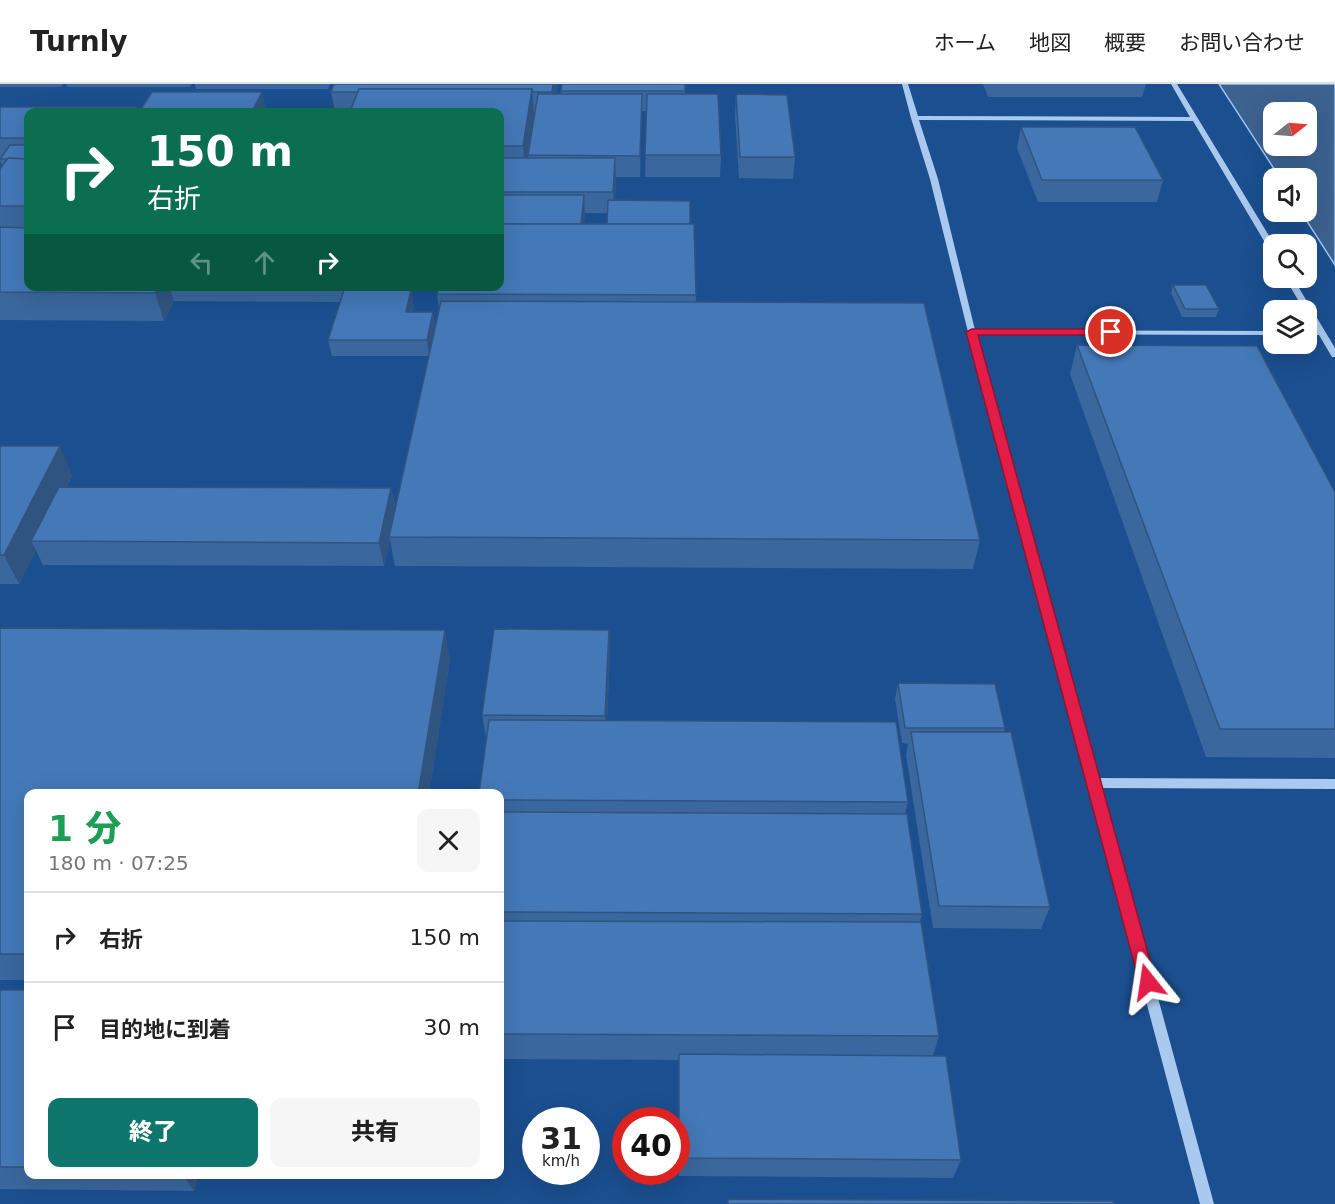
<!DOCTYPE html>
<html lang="ja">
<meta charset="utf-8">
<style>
body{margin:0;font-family:"DejaVu Sans","Noto Sans JP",sans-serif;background:#f6f6f6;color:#222;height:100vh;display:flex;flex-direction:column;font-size:22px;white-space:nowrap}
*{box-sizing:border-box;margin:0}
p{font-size:20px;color:#767676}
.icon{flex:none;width:33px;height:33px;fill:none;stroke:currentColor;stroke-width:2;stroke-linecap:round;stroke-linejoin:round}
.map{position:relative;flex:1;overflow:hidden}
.details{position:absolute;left:24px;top:705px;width:480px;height:390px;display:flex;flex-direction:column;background:#fff;border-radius:12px;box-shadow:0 6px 24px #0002}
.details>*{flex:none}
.guide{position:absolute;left:24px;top:24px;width:480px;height:183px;border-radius:12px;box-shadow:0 6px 24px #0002;background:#0b6e4f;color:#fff;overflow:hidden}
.needle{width:39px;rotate:73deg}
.buttons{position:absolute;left:1263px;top:18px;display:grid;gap:12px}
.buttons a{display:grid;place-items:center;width:54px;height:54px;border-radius:12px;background:#fff;box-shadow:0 6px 24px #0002;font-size:30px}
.speed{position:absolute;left:522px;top:1023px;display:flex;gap:12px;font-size:30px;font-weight:700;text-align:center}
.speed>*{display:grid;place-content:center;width:78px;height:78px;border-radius:50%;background:#fff;box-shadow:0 6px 24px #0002;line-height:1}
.speed small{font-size:15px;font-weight:400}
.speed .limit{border:9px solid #d22;background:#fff;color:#111}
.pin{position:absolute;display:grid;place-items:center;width:51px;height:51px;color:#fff;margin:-26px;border:3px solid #fff;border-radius:50%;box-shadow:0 2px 6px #0007}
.me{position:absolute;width:66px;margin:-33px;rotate:345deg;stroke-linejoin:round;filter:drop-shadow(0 0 4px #0008)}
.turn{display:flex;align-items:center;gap:21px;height:126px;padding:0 24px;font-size:27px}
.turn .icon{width:78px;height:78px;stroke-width:2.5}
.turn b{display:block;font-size:42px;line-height:51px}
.lanes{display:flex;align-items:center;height:57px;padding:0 24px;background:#0003;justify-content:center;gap:30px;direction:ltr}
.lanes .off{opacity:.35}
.round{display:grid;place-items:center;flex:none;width:63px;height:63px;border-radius:12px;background:#f6f6f6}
.overview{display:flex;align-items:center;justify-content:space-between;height:102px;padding:0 24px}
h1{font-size:36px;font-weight:800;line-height:45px;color:#1e9e55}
.action{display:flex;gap:12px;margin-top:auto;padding:12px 24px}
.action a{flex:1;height:69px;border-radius:12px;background:#0f766e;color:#fff;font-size:24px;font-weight:800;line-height:69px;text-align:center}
.action a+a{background:#f6f6f6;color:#222}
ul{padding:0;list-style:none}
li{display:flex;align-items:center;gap:18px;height:90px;padding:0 24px;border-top:2px solid #e0e0e0}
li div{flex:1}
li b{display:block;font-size:22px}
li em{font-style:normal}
header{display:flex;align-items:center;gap:36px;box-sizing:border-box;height:84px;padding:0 30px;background:#fff;border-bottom:2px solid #e0e0e0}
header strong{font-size:28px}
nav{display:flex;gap:33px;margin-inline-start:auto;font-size:21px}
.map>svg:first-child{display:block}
</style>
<header>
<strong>Turnly</strong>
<nav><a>ホーム</a><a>地図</a><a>概要</a><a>お問い合わせ</a></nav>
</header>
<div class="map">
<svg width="1335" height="1120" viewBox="0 0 1335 1120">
<rect width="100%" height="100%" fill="#1b4f8f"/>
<!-- water -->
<path fill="#3c6290" stroke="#9cc4f0" stroke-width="1.5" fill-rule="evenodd" d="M1219,0H1335V181L1301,128H1306V94H1280ZM1274,28H1306V62H1274Z"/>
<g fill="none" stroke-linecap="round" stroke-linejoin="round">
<!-- minor -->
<g fill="#a9c9ee" fill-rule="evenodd">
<path d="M902,0H908L918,32L1190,33L1171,0H1177L1274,160V169L1270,167L1193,37L919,36L938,95L975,246L1274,247V251L977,250L1098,694L1335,695V705L1101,704L1214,1120H1200L968,248L930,95L911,34Z"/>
<path d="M1285,194H1293L1335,264V273H1332L1319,251H1306V247H1316L1306,230V226H1304Z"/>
</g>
</g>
<!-- wall -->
<g fill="#3a679d" fill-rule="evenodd">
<path d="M0,0H63L61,3H0Z"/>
<path d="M66,0H192L190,3H67Z"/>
<path d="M195,0H330L328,5H196Z"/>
<path d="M557,0L556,10H561V7L685,0V10L721,71L720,93H645L647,27H642L640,93H616L615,116L690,140H694L696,218L980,456L973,485L395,482L390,456L384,482L43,481L36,466L19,500H0V362L72,391L67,403L391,404L396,424L429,272H332L328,256L340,218L174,217L164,237L0,236V84L2,82L0,76V23H137L139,28H28V202H410L409,206L414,222L412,228H433L435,243L439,225L437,210L500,202V28H335L331,8ZM534,28H535L528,74H527ZM585,129H607V140H584Z"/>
<path d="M983,0H1146L1142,13H988Z"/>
<path d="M736,10L795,73L793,95L739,94L735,31Z"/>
<path d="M1021,43L1163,96L1157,118H1038L1017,64Z"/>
<path d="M1173,201L1219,225L1216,233H1182L1171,209Z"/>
<path d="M1077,261L1335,408V674L1206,673L1070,290Z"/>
<path d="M0,544L450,575L429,710H28V896H0Z"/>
<path d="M609,546L610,569L607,637L908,718L905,730L922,830L920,838L939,952L933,972L961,1076L953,1094L679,1092V976L500,975V710L486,654L482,631Z"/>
<path d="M898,599L1005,644L1004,648L1050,823L1041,845L933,844L906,671L908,660L902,659L895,615Z"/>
<path d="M0,906H28V1090H198L194,1107L0,1105Z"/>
</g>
<!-- shaded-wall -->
<g fill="#305480">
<path d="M553,0H557L553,28L552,8Z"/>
<path d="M532,5L534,31L525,88L523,62Z"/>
<path d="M262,8L267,28H252Z"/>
<path d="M642,10V30L640,93V72Z"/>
<path d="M615,74L616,96L614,129L613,108Z"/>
<path d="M584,111L585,132L582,163L581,141Z"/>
<path d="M158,202H169L174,217L164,237L155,209Z"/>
<path d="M404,202H410L406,218Z"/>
<path d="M411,206L414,222L409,243L406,228Z"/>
<path d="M433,228L435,244L429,272L427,256Z"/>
<path d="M60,362L72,391L40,457H31L36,466L19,500L4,471Z"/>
<path d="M391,404L396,427L389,453L390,456L384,482L379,459Z"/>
<path d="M445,546L450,575L429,710H418Z"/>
<path d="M609,546L610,569L606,654L605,632Z"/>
<path d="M182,1090H198L194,1107Z"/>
</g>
<!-- building -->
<g fill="#4478b7" stroke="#305480" stroke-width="1.5">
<path d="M334,0H553L552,8H532V5H359L358,8H331Z"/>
<path d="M562,0H685V7H561Z"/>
<path d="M359,5H532L523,62H500V28H350Z"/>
<path d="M152,8H262L252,28H139Z"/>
<path d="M538,10H642L640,72L528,71Z"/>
<path d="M647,10H718L721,71H645Z"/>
<path d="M736,10L787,11L795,73H740Z"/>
<path d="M0,23H137L134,28H28V54H0Z"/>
<path d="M1021,43H1135L1163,96H1042Z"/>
<path d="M10,61H28V75H0Z"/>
<path d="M8,74L28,75V122H0V85Z"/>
<path d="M500,74H615L613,108H500Z"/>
<path d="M500,111H584L581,140H500Z"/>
<path d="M608,116L690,117V140H607Z"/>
<path d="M500,140H694L696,211L437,210L439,202H500Z"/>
<path d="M0,143L28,144V202H158L155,209L0,208Z"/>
<path d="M1173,201H1206L1219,225H1185Z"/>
<path d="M344,206H411L406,228H433L427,256H328Z"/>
<path d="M441,217L924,219L980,456L389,453Z"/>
<path d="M1077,261L1257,262L1335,408V645H1220Z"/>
<path d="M0,362H60L4,471H0Z"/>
<path d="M59,403L391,404L379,459L31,457Z"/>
<path d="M0,544L445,546L418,710H28V870H0Z"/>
<path d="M494,545L609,546L605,632L482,631Z"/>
<path d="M898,599L995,600L1005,644H905Z"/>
<path d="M489,636L896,638L908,718L500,716V710H479Z"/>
<path d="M911,648H1011L1050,823L939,822Z"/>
<path d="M500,728L907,730L922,830L500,828Z"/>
<path d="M500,837L921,838L939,952L500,950Z"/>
<rect x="0" y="906" width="28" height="177"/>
<path d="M679,970L946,972L961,1076L679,1074Z"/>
<path d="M728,1115L1113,1117L1114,1120H728Z"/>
</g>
<!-- route -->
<path fill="#e11d48" stroke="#92132f" stroke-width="1.5" d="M972,245H1111L1116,248L1111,251H978L1156,898L1153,904L1148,906L1142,904L1139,898L966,248Z"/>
</svg>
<div class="buttons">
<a><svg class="needle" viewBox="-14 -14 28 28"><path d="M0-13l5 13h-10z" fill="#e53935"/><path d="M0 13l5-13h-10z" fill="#767676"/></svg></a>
<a><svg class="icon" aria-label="sound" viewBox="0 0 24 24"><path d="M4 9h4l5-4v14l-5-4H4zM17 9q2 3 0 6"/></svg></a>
<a><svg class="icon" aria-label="search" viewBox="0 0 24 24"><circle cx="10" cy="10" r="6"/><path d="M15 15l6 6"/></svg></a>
<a><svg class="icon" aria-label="layers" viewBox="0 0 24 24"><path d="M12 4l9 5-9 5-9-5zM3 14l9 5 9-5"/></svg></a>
</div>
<div class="speed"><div>31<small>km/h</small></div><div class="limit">40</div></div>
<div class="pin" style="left:1111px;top:248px;background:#d93025"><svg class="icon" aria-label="arrive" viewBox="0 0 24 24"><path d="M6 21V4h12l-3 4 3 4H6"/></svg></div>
<svg class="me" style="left:1148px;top:898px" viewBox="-20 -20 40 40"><path d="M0-17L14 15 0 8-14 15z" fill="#e11d48" stroke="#fff" stroke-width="4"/></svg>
<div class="guide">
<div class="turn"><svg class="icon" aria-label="right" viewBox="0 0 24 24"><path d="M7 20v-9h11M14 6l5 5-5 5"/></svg><div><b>150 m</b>右折</div></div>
<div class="lanes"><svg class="icon off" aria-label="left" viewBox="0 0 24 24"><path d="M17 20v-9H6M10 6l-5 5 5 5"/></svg><svg class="icon off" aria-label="ahead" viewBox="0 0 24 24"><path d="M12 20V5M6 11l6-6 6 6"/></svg><svg class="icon" aria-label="right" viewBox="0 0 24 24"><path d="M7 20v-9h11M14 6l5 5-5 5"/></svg></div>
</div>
<section class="details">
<div class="overview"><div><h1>1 分</h1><p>180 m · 07:25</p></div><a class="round"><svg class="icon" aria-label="close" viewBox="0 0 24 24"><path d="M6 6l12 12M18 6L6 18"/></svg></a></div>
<ul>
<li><svg class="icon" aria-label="right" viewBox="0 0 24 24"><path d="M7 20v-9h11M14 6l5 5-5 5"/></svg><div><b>右折</b></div><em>150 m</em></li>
<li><svg class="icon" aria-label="arrive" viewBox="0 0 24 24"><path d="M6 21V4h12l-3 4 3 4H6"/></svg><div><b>目的地に到着</b></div><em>30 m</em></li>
</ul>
<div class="action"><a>終了</a><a>共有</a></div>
</section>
</div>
